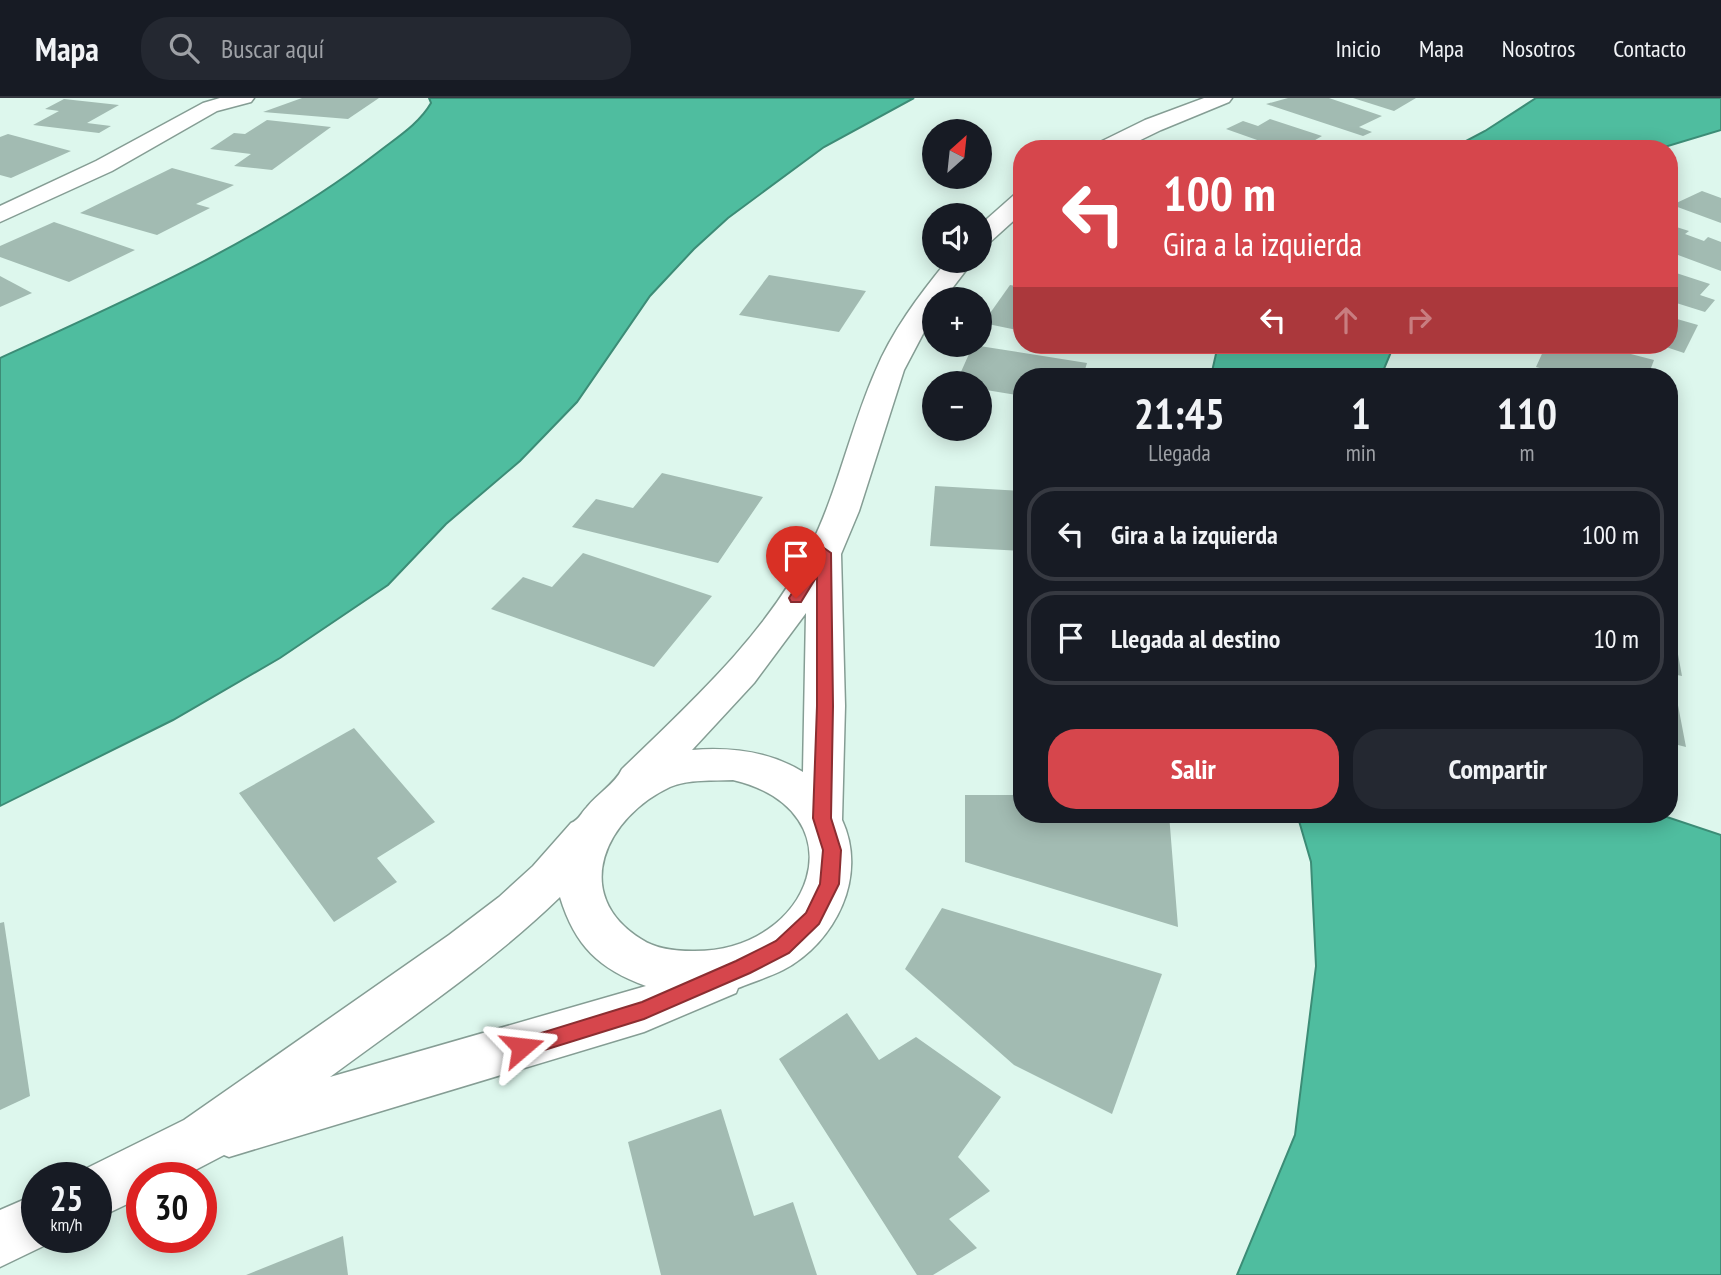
<!DOCTYPE html>
<html lang="es">
<meta charset="utf-8">
<style>
body{margin:0;font-family:"PT Sans Narrow",sans-serif;background:#242831;color:#f1f3f6;height:100vh;display:flex;flex-direction:column;font-size:26px;white-space:nowrap}
*{box-sizing:border-box;margin:0}
p{font-size:23px;color:#9ea1a6}
.icon{flex:none;width:38px;height:38px;fill:none;stroke:currentColor;stroke-width:2;stroke-linecap:round;stroke-linejoin:round}
.map{position:relative;flex:1;overflow:hidden}
.drawer{position:absolute;left:1013px;top:270px;width:665px;height:455px;display:flex;flex-direction:column;background:#171b24;border-radius:28px;box-shadow:0 4px 18px #0003}
.drawer>*{flex:none}
.hud{position:absolute;left:1013px;top:42px;width:665px;height:214px;border-radius:28px;box-shadow:0 4px 18px #0003;background:#d6464c;color:#fff;overflow:hidden}
.needle{width:46px;rotate:27deg}
.tools{position:absolute;left:922px;top:21px;display:grid;gap:14px}
.tools a{display:grid;place-items:center;width:70px;height:70px;border-radius:50%;background:#171b24;box-shadow:0 4px 18px #0003;font-size:35px}
.speed{position:absolute;left:21px;top:1064px;display:flex;gap:14px;font-size:35px;font-weight:700;text-align:center}
.speed>*{display:grid;place-content:center;width:91px;height:91px;border-radius:50%;background:#171b24;box-shadow:0 4px 18px #0003;line-height:1}
.speed small{font-size:18px;font-weight:400}
.speed .limit{border:10px solid #d22;background:#fff;color:#111}
.pin{position:absolute;display:grid;place-items:center;width:60px;height:60px;color:#fff;margin:-72px -30px;border-radius:50% 50% 50% 0;rotate:-45deg;box-shadow:0 0 7px #0007}
.pin .icon{rotate:45deg}
.me{position:absolute;width:77px;margin:-38px;rotate:73deg;stroke-linejoin:round;filter:drop-shadow(0 0 5px #0008)}
.turn{display:flex;align-items:center;gap:24px;height:147px;padding:0 35px;font-size:32px}
.turn .icon{width:91px;height:91px;stroke-width:2.5}
.turn b{display:block;font-size:49px;line-height:60px}
.lanes{display:flex;align-items:center;height:66px;padding:0 35px;background:#0003;justify-content:center;gap:35px;direction:ltr}
.lanes .off{opacity:.35}
.eta{display:flex;justify-content:space-evenly;align-items:center;height:119px;text-align:center}
.eta b{font-size:42px;font-weight:800;line-height:49px}
.cta{display:flex;gap:14px;margin-top:auto;padding:14px 35px}
.cta a{flex:1;height:80px;border-radius:28px;background:#d6464c;color:#fff;font-size:28px;font-weight:800;line-height:80px;text-align:center}
.cta a+a{background:#242831;color:#f1f3f6}
ul{padding:0;list-style:none}
li{display:flex;align-items:center;gap:21px;height:94px;margin:0 14px 10px;padding:0 21px;border:4px solid #363941;border-radius:28px}
li div{flex:1}
li b{display:block;font-size:26px}
li em{font-style:normal}
header{display:flex;align-items:center;gap:42px;box-sizing:border-box;height:98px;padding:0 35px;background:#171b24;border-bottom:2px solid #363941}
header strong{font-size:33px}
nav{display:flex;gap:38px;margin-inline-start:auto;font-size:24px}
.search{width:490px;height:63px;background:#242831;display:flex;align-items:center;gap:18px;box-sizing:border-box;padding:0 24px;border-radius:28px;color:#9ea1a6;font-size:26px}
.map>svg:first-child{display:block}
</style>
<header>
<strong>Mapa</strong>
<div class="search"><svg class="icon" aria-label="search" viewBox="0 0 24 24"><circle cx="10" cy="10" r="6"/><path d="M15 15l6 6"/></svg>Buscar aquí</div>
<nav><a>Inicio</a><a>Mapa</a><a>Nosotros</a><a>Contacto</a></nav>
</header>
<div class="map">
<svg width="1721" height="1177" viewBox="0 0 1721 1177">
<rect width="100%" height="100%" fill="#ddf7ed"/>
<!-- water -->
<g fill="#4fbd9f" stroke="#3c8c76" stroke-width="2">
<path d="M429,0H914L824,49L728,120L694,151L650,198L577,304L520,363L446,426L388,487L280,560L173,622L0,708V260C129,201 264,142 377,55C396,40 419,26 431,5Z"/>
<path d="M1536,0H1721V32L1658,51H1451L1485,33Z"/>
<path d="M1218,247H1394L1381,278H1211Z"/>
<path d="M1297,716H1658L1721,737V1177H1237L1295,1037L1316,868L1311,764Z"/>
</g>
<!-- building -->
<g fill="#a2bbb2">
<path d="M302,0H379L348,21L263,14Z"/>
<path d="M1288,0H1329L1382,18L1359,29L1372,34L1363,38L1266,6Z"/>
<path d="M1353,0H1416L1394,13Z"/>
<path d="M64,1L119,7L87,25L111,28L99,35L33,27L59,13L45,11Z"/>
<path d="M1270,21L1322,38L1300,51H1283L1226,31L1243,23L1258,28Z"/>
<path d="M267,22L331,29L272,72L234,68L251,56L210,51L234,35L245,36Z"/>
<path d="M8,36L71,53L11,80L0,77V39Z"/>
<path d="M172,70L234,87L196,106L210,110L157,137L80,115Z"/>
<path d="M1702,93L1721,100V125L1672,107Z"/>
<path d="M54,124L135,152L69,184L0,159V148Z"/>
<path d="M1670,127L1689,133L1685,136L1704,143L1708,139L1721,144V173L1670,154Z"/>
<path d="M1670,173L1710,186L1700,197L1715,202L1705,214L1670,203Z"/>
<path d="M769,177L866,193L839,234L739,217Z"/>
<path d="M0,178L32,195L0,209Z"/>
<path d="M1010,187L1022,189V225L1017,232L983,225Z"/>
<path d="M1670,219L1698,227L1684,255L1660,247H1670Z"/>
<path d="M973,247L1087,265L1083,278H1022V298L980,291V285H956Z"/>
<path d="M1546,247H1596L1654,262L1648,278H1570L1536,269Z"/>
<path d="M662,375L763,399L718,465L572,429L596,401L633,410Z"/>
<path d="M935,388L1022,393V453L930,448Z"/>
<path d="M583,455L712,498L654,569L491,511L523,479L552,489Z"/>
<path d="M1670,539L1675,540L1682,578L1672,576L1686,649L1670,645Z"/>
<path d="M354,630L435,724L377,760L397,784L334,824L239,695Z"/>
<path d="M965,697H1022V716H1169L1178,829L965,764Z"/>
<path d="M942,810L1162,876L1112,1016L1014,967L905,871Z"/>
<path d="M4,824L30,998L0,1012V825Z"/>
<path d="M847,915L879,962L916,939L1001,999L958,1059L990,1093L949,1121L977,1150L933,1177H917L779,961Z"/>
<path d="M721,1011L754,1118L793,1104L817,1177H661L628,1044Z"/>
<path d="M343,1138L348,1177H246Z"/>
</g>
<g fill="none" stroke-linecap="round" stroke-linejoin="round">
<defs>
<g id="minor">
<path d="M220,0H254L251,4L217,13L112,73L0,124V108L96,63L203,5Z"/>
<path d="M1204,0H1232L1229,4L1161,32L1122,51H1093L1096,46L1145,22Z"/>
<path d="M1022,95V115L989,145L980,147V127L1014,97Z"/>
<path d="M947,163H973L944,201H934V215L904,272L859,413L841,456L845,608L842,722C868,778 836,844 783,872C769,879 753,884 738,890L736,895L644,934L229,1059L224,1057L180,1080H142V1099L96,1121V1080H75L77,1075L184,1022L449,837L499,799L533,768L571,725C579,722 581,715 587,709C597,696 615,686 622,671C691,604 767,536 810,449C838,393 850,331 875,274C892,233 919,197 947,163ZM806,515L803,674C769,653 731,649 692,652L754,585ZM733,682C863,713 813,855 692,853C674,853 656,851 641,841C569,796 606,719 670,689C688,681 713,683 733,682ZM560,799C575,848 599,871 646,888L330,979C408,921 490,867 560,799Z"/>
<path d="M37,1096V1139H58L56,1142L0,1169V1112Z"/>
</g>
</defs>
<!-- minor casing -->
<use href="#minor" stroke="#859d94" stroke-width="3"/>
<!-- minor -->
<use href="#minor" fill="#fff" fill-rule="evenodd"/>
</g>
<!-- route -->
<path fill="#d6464c" stroke="#8b2e31" stroke-width="2" d="M824,450L831,455L833,608L831,720L841,752L839,786L819,826L789,855L750,875L644,921L522,959L515,956L512,949L515,943L642,904L736,863L776,843L806,815L820,786L823,752L813,720L817,608V478L801,504H791L789,500L819,451Z"/>
</svg>
<div class="tools">
<a><svg class="needle" viewBox="-14 -14 28 28"><path d="M0-13l5 13h-10z" fill="#e53935"/><path d="M0 13l5-13h-10z" fill="#9ea1a6"/></svg></a>
<a><svg class="icon" aria-label="sound" viewBox="0 0 24 24"><path d="M4 9h4l5-4v14l-5-4H4zM17 9q2 3 0 6"/></svg></a>
<a>+</a>
<a>−</a>
</div>
<div class="speed"><div>25<small>km/h</small></div><div class="limit">30</div></div>
<div class="pin" style="left:796px;top:500px;background:#d93025"><svg class="icon" aria-label="arrive" viewBox="0 0 24 24"><path d="M6 21V4h12l-3 4 3 4H6"/></svg></div>
<svg class="me" style="left:522px;top:949px" viewBox="-20 -20 40 40"><path d="M0-17L14 15 0 8-14 15z" fill="#d6464c" stroke="#fff" stroke-width="4"/></svg>
<div class="hud">
<div class="turn"><svg class="icon" aria-label="left" viewBox="0 0 24 24"><path d="M17 20v-9H6M10 6l-5 5 5 5"/></svg><div><b>100 m</b>Gira a la izquierda</div></div>
<div class="lanes"><svg class="icon" aria-label="left" viewBox="0 0 24 24"><path d="M17 20v-9H6M10 6l-5 5 5 5"/></svg><svg class="icon off" aria-label="ahead" viewBox="0 0 24 24"><path d="M12 20V5M6 11l6-6 6 6"/></svg><svg class="icon off" aria-label="right" viewBox="0 0 24 24"><path d="M7 20v-9h11M14 6l5 5-5 5"/></svg></div>
</div>
<section class="drawer">
<div class="eta">
<div><b>21:45</b><p>Llegada</p></div>
<div><b>1</b><p>min</p></div>
<div><b>110</b><p>m</p></div>
</div>
<ul>
<li><svg class="icon" aria-label="left" viewBox="0 0 24 24"><path d="M17 20v-9H6M10 6l-5 5 5 5"/></svg><div><b>Gira a la izquierda</b></div><em>100 m</em></li>
<li><svg class="icon" aria-label="arrive" viewBox="0 0 24 24"><path d="M6 21V4h12l-3 4 3 4H6"/></svg><div><b>Llegada al destino</b></div><em>10 m</em></li>
</ul>
<div class="cta"><a>Salir</a><a>Compartir</a></div>
</section>
</div>
